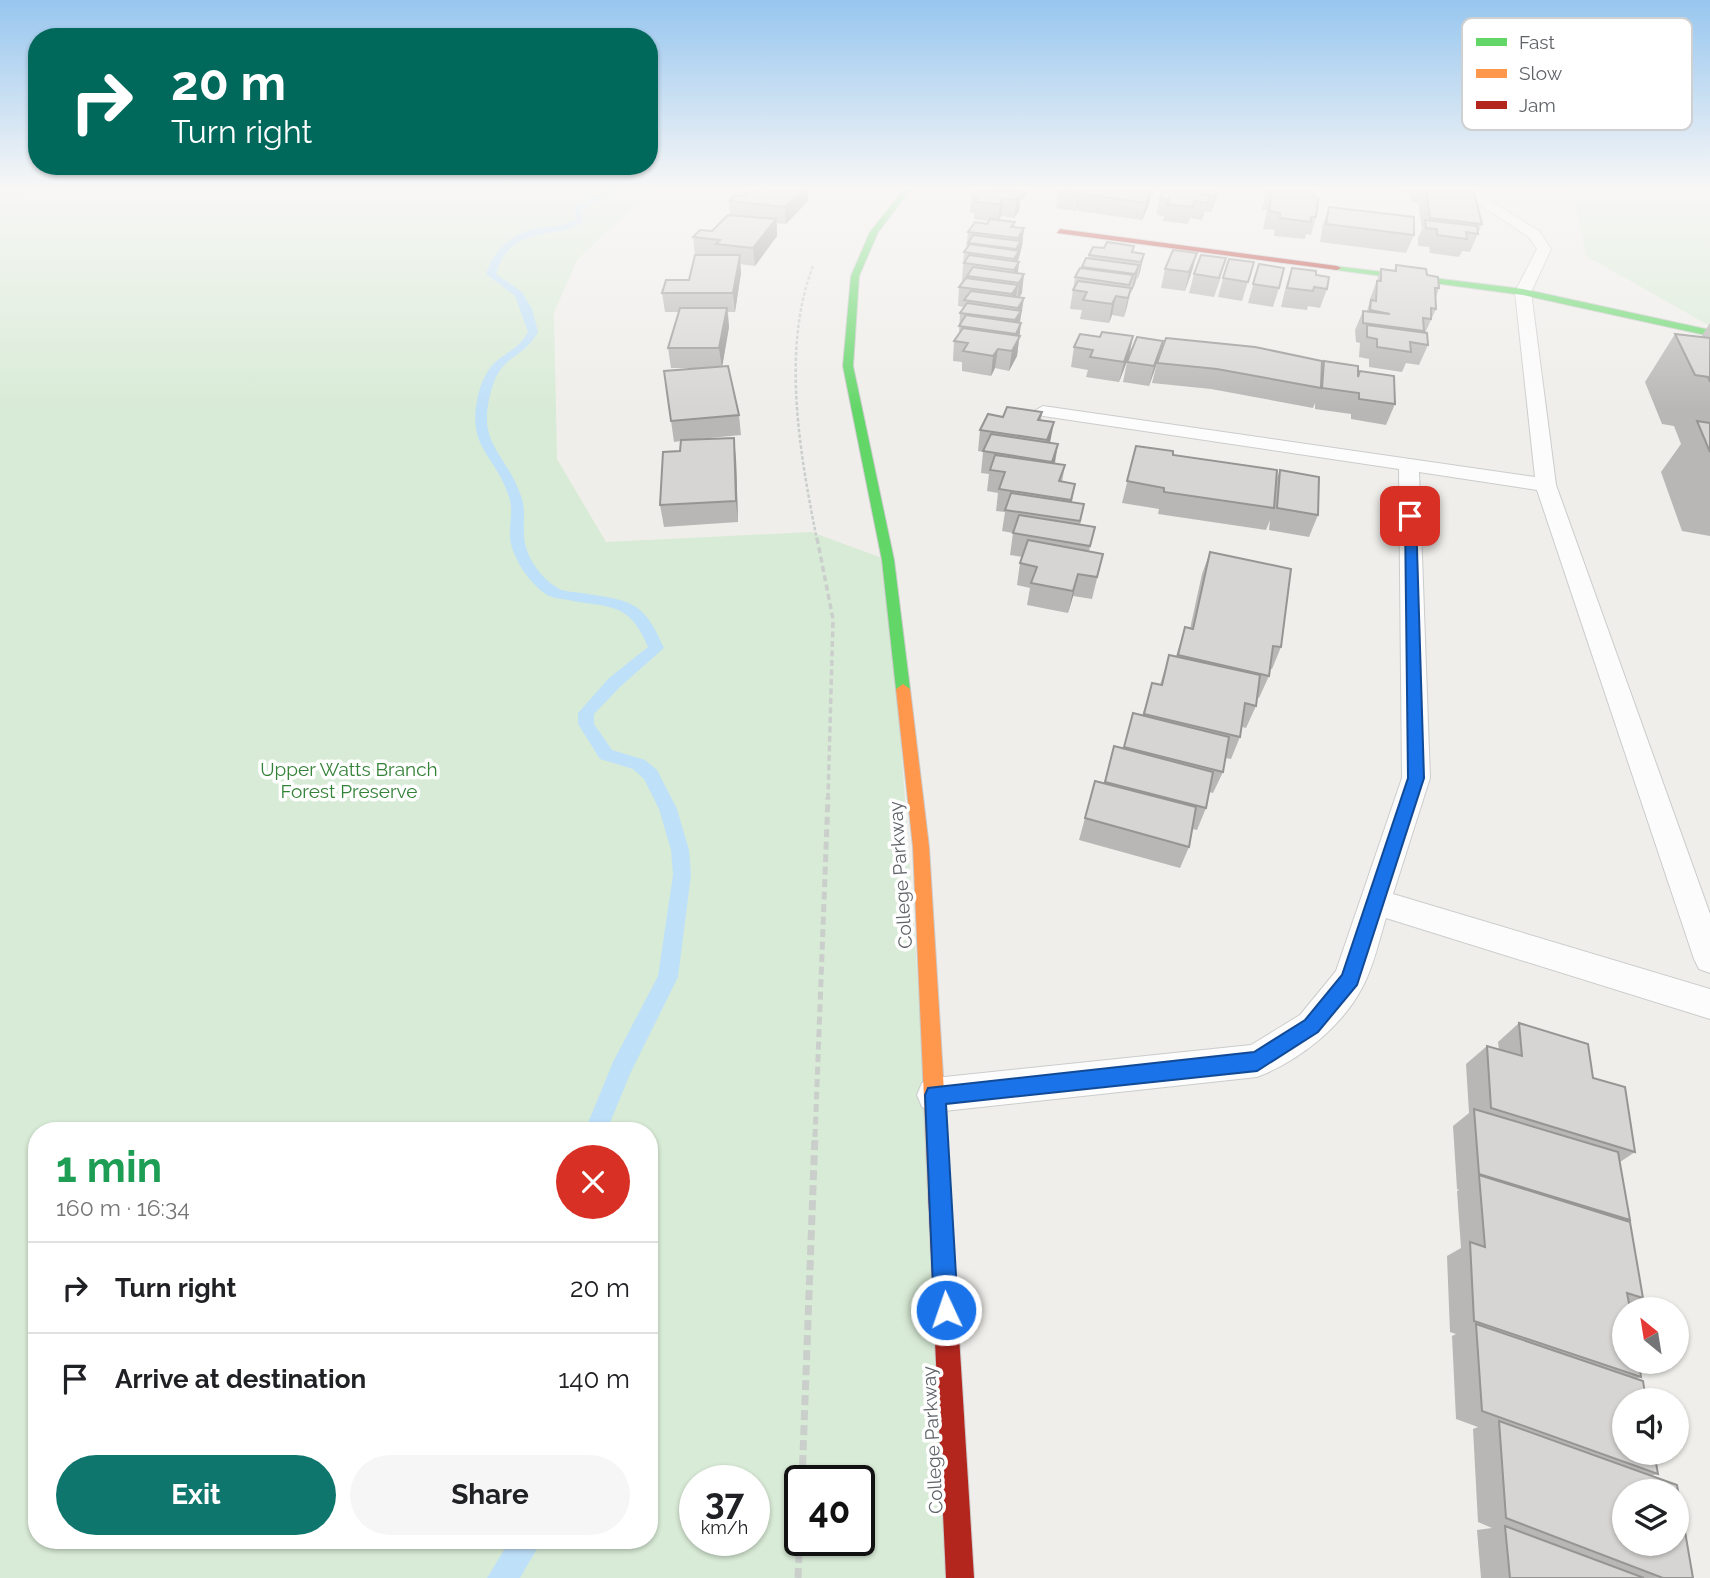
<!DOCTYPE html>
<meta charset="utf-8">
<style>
body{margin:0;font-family:Raleway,sans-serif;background:#f6f6f6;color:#202124;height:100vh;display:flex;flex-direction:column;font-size:26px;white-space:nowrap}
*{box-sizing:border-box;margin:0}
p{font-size:23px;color:#757577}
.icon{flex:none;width:38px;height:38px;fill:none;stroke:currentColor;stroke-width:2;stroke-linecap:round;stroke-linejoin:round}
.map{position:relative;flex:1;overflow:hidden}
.side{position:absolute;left:28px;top:1122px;width:630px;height:427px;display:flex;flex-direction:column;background:#fff;border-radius:28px;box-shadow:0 2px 5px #0004}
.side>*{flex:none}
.hud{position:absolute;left:28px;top:28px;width:630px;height:147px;border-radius:28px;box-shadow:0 2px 5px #0004;background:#00695c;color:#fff;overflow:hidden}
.needle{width:46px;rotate:330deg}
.buttons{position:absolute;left:1612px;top:1297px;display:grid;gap:14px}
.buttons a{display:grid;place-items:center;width:77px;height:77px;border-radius:50%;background:#fff;box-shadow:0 2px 5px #0004;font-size:35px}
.speed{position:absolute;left:679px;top:1465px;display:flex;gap:14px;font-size:35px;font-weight:700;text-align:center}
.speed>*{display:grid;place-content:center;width:91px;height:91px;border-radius:50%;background:#fff;box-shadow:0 2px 5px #0004;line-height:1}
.speed small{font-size:18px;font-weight:400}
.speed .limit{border:4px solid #111;border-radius:10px;background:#fff;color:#111}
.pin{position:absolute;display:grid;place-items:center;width:60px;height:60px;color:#fff;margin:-30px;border-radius:14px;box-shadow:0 4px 10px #0006}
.me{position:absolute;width:77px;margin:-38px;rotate:357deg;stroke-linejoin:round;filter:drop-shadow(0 0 5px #0008)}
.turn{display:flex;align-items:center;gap:24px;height:147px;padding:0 28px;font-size:32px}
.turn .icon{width:91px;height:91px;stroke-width:2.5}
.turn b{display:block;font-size:49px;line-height:60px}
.round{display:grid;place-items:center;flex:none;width:74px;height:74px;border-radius:37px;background:#f6f6f6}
.summary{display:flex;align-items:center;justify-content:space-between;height:119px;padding:0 28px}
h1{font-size:42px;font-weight:700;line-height:52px;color:#1e9e55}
.button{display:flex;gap:14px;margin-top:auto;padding:14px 28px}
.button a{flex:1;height:80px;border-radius:42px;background:#0f766e;color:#fff;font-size:28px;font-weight:700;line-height:80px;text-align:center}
.button a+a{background:#f6f6f6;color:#202124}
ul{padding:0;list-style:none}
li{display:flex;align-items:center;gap:21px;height:91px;padding:0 28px;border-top:2px solid #e0e0e0}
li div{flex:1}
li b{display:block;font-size:26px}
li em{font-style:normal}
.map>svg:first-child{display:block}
</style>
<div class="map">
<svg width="1710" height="1578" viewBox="0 0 1710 1578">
<rect width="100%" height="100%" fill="#efeeea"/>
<!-- green -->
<g fill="#d8ebd6" fill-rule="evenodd">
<path d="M0,189H663L625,215L577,260L554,313L557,459L606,542L811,532L888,560L960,1578H0ZM37,1130H649V1540H37ZM695,1480H754V1540H695ZM800,1480H859V1540H800Z"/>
<path d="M1572,189H1710V326L1586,256Z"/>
</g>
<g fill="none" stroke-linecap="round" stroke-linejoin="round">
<!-- stream -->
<g fill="#bfe0f9" fill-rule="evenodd">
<path d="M607,189H619L581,211L583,222C552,242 510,223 496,274L522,292L532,309L538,332C523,359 501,355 492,388C475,445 505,450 521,496C526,509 523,521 524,534C524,554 539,576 556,587C563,592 574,592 582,593C630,601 643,599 664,648L621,686L594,714V724L612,750L645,760L657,770L677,809L689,850L691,875L678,977L630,1074L607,1130H585L613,1062L658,976L673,875L671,850L659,809L644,779L633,769L600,759L578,724V713L609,678L648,647C630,604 614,608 573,601C565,599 554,599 547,595C530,584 512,558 510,538C509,525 513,513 510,500C497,454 464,449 479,392C491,350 512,360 528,332L515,296L486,274C493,250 514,232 538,228C550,226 561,227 571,222L576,219L574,208Z"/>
<path d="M510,1540H542L520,1578H487Z"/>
</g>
<defs>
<path id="lane" d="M1456,189H1471L1539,231L1551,249L1531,292L1556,485L1710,914V973L1699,969L1694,959L1537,490L1419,472L1430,778L1393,894L1710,989V1019L1386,918C1379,940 1374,965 1363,986C1343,1026 1299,1061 1257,1077L935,1112L922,1107L917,1095L922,1083L935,1078L1251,1045L1300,1015L1336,971L1402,778L1399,469L1043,416L1034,411L1043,406L1535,477L1515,292L1537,249L1529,237Z"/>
<g id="fast">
<path d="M904,189H911L878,232L859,276L853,366L894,560L910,689L903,694L896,689L882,560L843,366L851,276L870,232Z"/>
<path d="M1334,266L1523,289L1710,330V336L1523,295L1337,270H1334Z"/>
</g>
<path id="slow" d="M903,684L910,689L929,847L950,1190L947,1198L939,1201L931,1198L928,1190L913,847L896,689Z"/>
<g id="jam">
<path d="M1060,229L1337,266L1341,268L1337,270L1057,233Z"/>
<path d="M939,1179L947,1182L950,1190L974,1578H946L928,1190L931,1182Z"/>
</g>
</defs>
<!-- lane casing -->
<use href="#lane" stroke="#cbcccc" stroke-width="2"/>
<!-- fast casing -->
<use href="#fast" stroke="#cacacb" stroke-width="2"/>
<!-- slow casing -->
<use href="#slow" stroke="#cacacb" stroke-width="2"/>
<!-- jam casing -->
<use href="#jam" stroke="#cacacb" stroke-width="2"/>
<!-- path-far3 -->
<g stroke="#cacfcc" stroke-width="2.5" stroke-dasharray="3.5 2" stroke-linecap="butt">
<path d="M0,197L54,189"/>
<path d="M813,266C781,349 800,455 817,540"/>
</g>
<!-- path-far2 -->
<path stroke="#cacfcc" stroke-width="3.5" stroke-dasharray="6 3.5" stroke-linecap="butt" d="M817,538L833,619L828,799"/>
<!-- path-far1 -->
<path stroke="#cacfcc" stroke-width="5" stroke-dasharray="8 4.5" stroke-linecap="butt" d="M815,1137L828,797"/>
<!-- path -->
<g stroke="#cacfcc" stroke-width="7" stroke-dasharray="10 5" stroke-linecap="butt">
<path d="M802,1480L815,1135"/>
<path d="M798,1578L800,1528"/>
</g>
<!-- lane -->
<use href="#lane" fill="#fdfcfc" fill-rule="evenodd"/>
<!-- fast -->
<use href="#fast" fill="#63d668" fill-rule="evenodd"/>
<!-- slow -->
<use href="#slow" fill="#ff974d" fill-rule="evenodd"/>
<!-- jam -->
<use href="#jam" fill="#b3261e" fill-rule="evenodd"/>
</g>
<!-- wall -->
<g fill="#b8b7b5">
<path d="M802,189H807L808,201L786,224L777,223V236L755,266L740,264L741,273L735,312H728L729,327L722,366L739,415L741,435L699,439L736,459L738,522L664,527L660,505L680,451L681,441L674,442L664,371L706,368H671L668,348L679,312H665L662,293L689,280L695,255L693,237L712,231L730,215L729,201L744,196Z"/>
<path d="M972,189H1029L1023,200L1020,199L1019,211L1014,218L1001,216L999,220L1015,222L1014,227L1024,228L1022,246L1018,261L1019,262L1018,273L1022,293L1019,297L1024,298L1019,323H1021L1017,356L1009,371L995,368L991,376L962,371V362L953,361L954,341L959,335L960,313L964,307L958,306L959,287L962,282L964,252L966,250L968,232L987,224L989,221L974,219V213L970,212Z"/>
<path d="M1152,189L1149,205L1142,220L1078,211L1079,205L1076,211L1056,208L1058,191Z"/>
<path d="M1167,189H1219L1211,212H1205L1202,220L1190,218L1188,224L1163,221L1164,216L1156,215L1160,198L1167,191Z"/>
<path d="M1267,189H1317L1314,198L1316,217L1311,235L1306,234L1305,239L1274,236L1275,230L1263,229L1267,210H1262Z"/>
<path d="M1398,189H1467L1482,224L1470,252L1462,251L1459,257L1430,253L1429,247L1418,246V238L1422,229L1418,203L1411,202V194L1398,193Z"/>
<path d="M1329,207L1414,235L1406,253L1320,242L1323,224Z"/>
<path d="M1133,252L1144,254L1140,272L1130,293L1124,317L1112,315L1109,323L1080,319L1082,310L1070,309L1075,277L1088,258L1089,255Z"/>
<path d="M1197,253L1192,271L1185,291L1161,288L1165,269Z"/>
<path d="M1254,262L1242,301L1218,297L1223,278Z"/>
<path d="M1259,264L1279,288L1273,307L1248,303Z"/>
<path d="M1396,265L1427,275L1439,288L1436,297V309L1425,333L1428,345L1419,365L1406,363L1402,372L1369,367V359L1359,357L1360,343L1356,342L1355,330L1363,311H1367L1369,304L1370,299L1381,269L1394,271Z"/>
<path d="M1292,268L1316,275L1327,289L1320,308L1308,306L1307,310L1281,307L1286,286Z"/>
<path d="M1194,274L1221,277L1214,297L1189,293Z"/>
<path d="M1710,323V536L1682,531L1661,472L1681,444L1674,426L1662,424L1645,382L1675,334L1701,337Z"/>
<path d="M1133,336L1129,356L1119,382L1086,377L1088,370L1071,367L1074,347L1100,337Z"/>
<path d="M1163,341L1158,360L1149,386L1123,382L1127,362Z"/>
<path d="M1324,361L1358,374L1395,404L1386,425L1351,419V414L1315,409V403L1313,408L1211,389L1152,383L1157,363L1322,367Z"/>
<path d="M1042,412L1041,420L1050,443L1058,444L1055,464L1065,465L1062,482L1075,484L1072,502L1084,504L1080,525L1095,527L1089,551L1103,554L1092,599L1073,596L1068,613L1027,605L1030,588L1017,585L1020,563L1022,557L1010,555L1013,533L1002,531L1005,512L996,511L998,493L987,491L989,474L981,473L983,452L978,451L980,430L1003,417Z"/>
<path d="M1136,446L1276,480L1280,470L1318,515L1309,537L1269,530L1270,520L1266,530L1158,514L1159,509L1122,503Z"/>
<path d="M1210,552L1281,647L1272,669H1270L1269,676L1259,698L1257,697L1256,706L1246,728L1242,727L1240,737L1231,759L1225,758L1223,772L1213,793L1209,792L1206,808L1197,830L1192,829L1189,847L1180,868L1079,840L1095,781L1104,783L1114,746L1123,749L1133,713L1142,716L1152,683L1160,685L1169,655L1176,656L1185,627L1190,629L1202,574Z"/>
<path d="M1519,1023L1593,1078L1635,1152L1620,1162L1630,1220L1628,1221L1643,1298L1629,1304L1641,1377L1635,1379L1658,1474L1650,1476L1663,1578H1481L1477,1530L1492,1528L1478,1522L1473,1429L1478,1427L1456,1419L1452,1336L1456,1334L1450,1332L1447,1256L1461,1248L1457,1191L1459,1190L1457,1189L1453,1126L1469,1113L1466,1064L1487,1046L1499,1050L1498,1042Z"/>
</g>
<!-- shaded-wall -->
<g fill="#969594">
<path d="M802,189H807L808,201L786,224L785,207Z"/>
<path d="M1018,189H1021L1020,195L1021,194L1019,211L1014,218L1017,191Z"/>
<path d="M1024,189H1029L1023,200Z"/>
<path d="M1081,189H1086L1081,194L1079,205L1076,211L1079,194Z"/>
<path d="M1152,189L1149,205L1142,220L1146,203Z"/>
<path d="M1217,189H1219L1216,199L1211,212Z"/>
<path d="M1003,199L1001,216L998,222L1000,204Z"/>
<path d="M776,219L777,236L755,266L753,248Z"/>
<path d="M1024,228L1022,246L1018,261V265L1019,262L1017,280L1013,282L1014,270H1013L1018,238Z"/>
<path d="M1197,253L1192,271L1185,291L1189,272Z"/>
<path d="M1144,254L1140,272L1137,281L1141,262Z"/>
<path d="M740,255L741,273L735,312L733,293Z"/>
<path d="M1139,265L1135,284L1131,293L1135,274Z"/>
<path d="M1024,274L1022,293L1017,302L1019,283Z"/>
<path d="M1018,285L1015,304L1011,307L1012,294Z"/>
<path d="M1131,288L1127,307L1124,317L1128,298Z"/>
<path d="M1116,296L1112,315L1109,323L1112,304Z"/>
<path d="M1024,298L1019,328L1021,323L1017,356L1009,371L1012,351L1014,346L1016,334H1014L1015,320L1017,318L1018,308Z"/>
<path d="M727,308L729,327L722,368L719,348Z"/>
<path d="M1133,336L1129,356L1119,382L1124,362Z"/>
<path d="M1163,341L1158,360L1149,386L1154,366Z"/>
<path d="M998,349L995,368L991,376L993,356Z"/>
<path d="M1054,422L1050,443L1044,461L1047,440Z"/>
<path d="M734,438L736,459L738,522L736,501Z"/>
<path d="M1058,444L1054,465L1049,483L1052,462Z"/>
<path d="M1078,574L1073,596L1068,613L1073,591Z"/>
</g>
<!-- building -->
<g fill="#d6d5d3" stroke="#969594" stroke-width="2" fill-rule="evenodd">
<path d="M752,189H802L785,207L729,201L735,195L744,196Z"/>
<path d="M976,189H982L1021,194L1016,200L1003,199L1000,204L975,202L979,196L971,195Z"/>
<path d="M998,189H1018L1017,191Z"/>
<path d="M1059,189H1081L1079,194L1058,191Z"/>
<path d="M1084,189H1152L1146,203L1081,194Z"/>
<path d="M1169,189H1217L1215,195L1200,194L1209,196L1207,203L1194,201L1193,207L1167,204L1169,199L1160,198L1163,191H1168Z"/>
<path d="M1268,189H1314L1313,197L1318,198L1316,217H1311V222L1280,218V213L1269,211L1272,193L1267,192Z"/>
<path d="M1426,189H1467V191L1474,192L1482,224L1430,218Z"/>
<path d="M1329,207L1414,217V235L1326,224Z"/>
<path d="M728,215L776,219L753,248L716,244L720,240L693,237L700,230L712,231Z"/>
<path d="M990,219L1015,222L1011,227L1024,228L1018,238L968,232L975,222L987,224Z"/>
<path d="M1425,220L1477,226L1478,234L1466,232L1467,239L1437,235V229L1426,228Z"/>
<path d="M973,235L1021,241L1016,249L968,243Z"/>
<path d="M1107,242L1134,246L1132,252L1144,254L1141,262L1089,255L1093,247L1104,248Z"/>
<path d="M970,244L1019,251L1014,259L964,252Z"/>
<path d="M1173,250L1197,253L1189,272L1165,269Z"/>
<path d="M695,255H740L733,293H662L666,280H689Z"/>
<path d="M969,255L1019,262L1014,270L964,263Z"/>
<path d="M1201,255L1226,258L1219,278L1194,274Z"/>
<path d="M1086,258L1139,265L1135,274L1082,267Z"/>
<path d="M1229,259L1254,262L1248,282L1223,278Z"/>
<path d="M1259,264L1284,268L1279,288L1253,284Z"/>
<path d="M1396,265L1426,269L1427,275L1438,277L1439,288H1435L1436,309L1431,308V319L1423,318L1424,331L1363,323V311L1390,314L1370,310L1371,300L1376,301L1377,281H1381V269L1396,271Z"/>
<path d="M973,267L1024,274L1019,283L967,276Z"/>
<path d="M1080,268L1133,275L1129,285L1075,277Z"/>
<path d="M1292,268L1316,271V275L1329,277L1327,289L1314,287L1313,291L1287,288Z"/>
<path d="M966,278L1018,285L1012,294L959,287Z"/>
<path d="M1078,281L1131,288L1128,298L1116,296L1112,304L1083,300L1087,292L1073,290Z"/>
<path d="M971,291L1024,298L1018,308L964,300Z"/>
<path d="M967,303L1021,311L1015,320L960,313Z"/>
<path d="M680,308H727L719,348H668Z"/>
<path d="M966,315L1021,323L1016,334L959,326Z"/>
<path d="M1367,325L1427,333L1428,345L1410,342L1411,352L1377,347V339L1367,337Z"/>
<path d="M963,328L1020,336L1012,351L998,349L993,356L963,351L968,343L954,341Z"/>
<path d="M1102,332L1133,336L1124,362L1090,357L1093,350L1074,347L1080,334L1100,337Z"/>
<path d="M1675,334L1710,338V382L1708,377L1695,375Z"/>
<path d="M1137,337L1163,341L1154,366L1127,362Z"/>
<path d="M1166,338L1255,347L1322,361L1321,388L1217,369L1157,363Z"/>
<path d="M1324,361L1358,366V377L1360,371L1394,376L1395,404L1359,399V393L1322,388Z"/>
<path d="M728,366L739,415L671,421L664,371Z"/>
<path d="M1007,407L1042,412L1038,420L1054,422L1047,440L980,430L988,414L1003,417Z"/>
<path d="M1697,421L1710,423V452Z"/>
<path d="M991,434L1058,444L1052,462L983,451Z"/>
<path d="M734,438L736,501L660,505L663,452L680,451L681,440Z"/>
<path d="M1136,446L1173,451V455L1277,470L1274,508L1164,492V488L1127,481Z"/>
<path d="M995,455L1065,465L1059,481L1075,484L1071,500L999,489L1005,472L990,470Z"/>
<path d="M1280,470L1319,477L1318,515L1277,508Z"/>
<path d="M1011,493L1084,504L1080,521L1005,510Z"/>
<path d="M1019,515L1095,527L1090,546L1013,533Z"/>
<path d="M1028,540L1103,554L1097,577L1078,574L1073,591L1031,583L1037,567L1020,563Z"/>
<path d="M1210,552L1291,569L1281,647L1273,646L1269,676L1178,655L1185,627L1193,629Z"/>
<path d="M1169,655L1260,675L1256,706L1245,703L1240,737L1144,714L1152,683L1162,685Z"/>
<path d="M1133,713L1229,737L1223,772L1124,747Z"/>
<path d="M1114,746L1213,772L1206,808L1105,782Z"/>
<path d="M1095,781L1196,807L1189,847L1085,818Z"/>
<path d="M1519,1023L1588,1044L1593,1078L1625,1087L1635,1152L1491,1108L1487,1046L1522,1056Z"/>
<path d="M1474,1109L1618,1152L1630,1220L1479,1174Z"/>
<path d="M1479,1175L1630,1222L1643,1298L1627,1293L1630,1309H1624V1362H1639L1641,1377L1474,1321L1470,1242L1485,1247Z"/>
<path d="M1476,1324L1643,1381L1646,1400H1624V1452H1654L1658,1474L1482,1411Z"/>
<path d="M1499,1421L1677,1485L1693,1578H1663L1506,1518ZM1624,1491H1676V1544H1624Z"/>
<path d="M1505,1526L1644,1578H1510Z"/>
</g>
<!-- sky -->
<linearGradient id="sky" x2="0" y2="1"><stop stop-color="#97c6ef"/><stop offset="0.46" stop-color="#f8f7f6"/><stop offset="1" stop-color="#f8f7f6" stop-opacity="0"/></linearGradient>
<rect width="1710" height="410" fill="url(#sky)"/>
<!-- route -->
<path fill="#1a73e8" stroke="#114b97" stroke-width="2" d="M1410,512L1416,516L1424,778L1357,985L1318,1032L1257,1071L946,1104L958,1310L955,1318L946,1322L938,1318L934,1310L925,1095L928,1088L1254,1052L1305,1020L1342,975L1408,778L1405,516Z"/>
<g text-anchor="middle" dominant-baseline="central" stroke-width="7" stroke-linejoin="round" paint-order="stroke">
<!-- park labels -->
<g font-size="19" fill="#348238" stroke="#fff">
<text x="349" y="769">Upper Watts Branch<tspan x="349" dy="22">Forest Preserve</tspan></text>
</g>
<!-- street labels -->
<g font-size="19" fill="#5f6368" stroke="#fff">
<text transform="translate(900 875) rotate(-94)">College Parkway</text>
<text transform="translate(932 1440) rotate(-93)">College Parkway</text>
</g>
</g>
<!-- legend -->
<rect x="1462" y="18" width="230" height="112" rx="10" fill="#fff" stroke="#cfd0d2" stroke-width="2"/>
<rect x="1476" y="38" width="31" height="8" fill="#63d668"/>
<rect x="1476" y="69" width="31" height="9" fill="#ff974d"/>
<rect x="1476" y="101" width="31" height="8" fill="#b3261e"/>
<g font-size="19" fill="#5f6368">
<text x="1519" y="49">Fast</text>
<text x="1519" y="80">Slow</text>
<text x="1519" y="112">Jam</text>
</g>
</svg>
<div class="buttons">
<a><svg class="needle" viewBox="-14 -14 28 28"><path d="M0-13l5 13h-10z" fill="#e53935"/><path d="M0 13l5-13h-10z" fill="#757577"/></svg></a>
<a><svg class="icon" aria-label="sound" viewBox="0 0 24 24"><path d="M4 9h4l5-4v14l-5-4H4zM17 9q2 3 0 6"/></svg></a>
<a><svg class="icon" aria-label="layers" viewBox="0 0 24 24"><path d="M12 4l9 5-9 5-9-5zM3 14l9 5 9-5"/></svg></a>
</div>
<div class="speed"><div>37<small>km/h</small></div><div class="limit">40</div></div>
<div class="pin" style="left:1410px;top:516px;background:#d93025"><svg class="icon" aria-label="arrive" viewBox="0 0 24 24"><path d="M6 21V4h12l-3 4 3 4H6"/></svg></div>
<svg class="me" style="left:946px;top:1310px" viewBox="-20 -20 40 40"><circle r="17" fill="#1a73e8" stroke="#fff" stroke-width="3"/><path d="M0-11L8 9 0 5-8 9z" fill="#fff"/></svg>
<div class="hud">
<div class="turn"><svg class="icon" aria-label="right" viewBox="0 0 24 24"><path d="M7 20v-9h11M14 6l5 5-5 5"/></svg><div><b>20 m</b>Turn right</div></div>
</div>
<section class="side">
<div class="summary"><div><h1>1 min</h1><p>160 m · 16:34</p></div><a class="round" style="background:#d93025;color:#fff"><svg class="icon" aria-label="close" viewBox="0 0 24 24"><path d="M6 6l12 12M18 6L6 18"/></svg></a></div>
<ul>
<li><svg class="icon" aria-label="right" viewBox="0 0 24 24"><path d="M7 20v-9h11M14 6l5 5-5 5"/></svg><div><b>Turn right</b></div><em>20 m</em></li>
<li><svg class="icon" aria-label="arrive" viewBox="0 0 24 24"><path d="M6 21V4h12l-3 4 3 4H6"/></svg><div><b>Arrive at destination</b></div><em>140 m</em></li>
</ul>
<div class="button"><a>Exit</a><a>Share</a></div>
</section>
</div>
